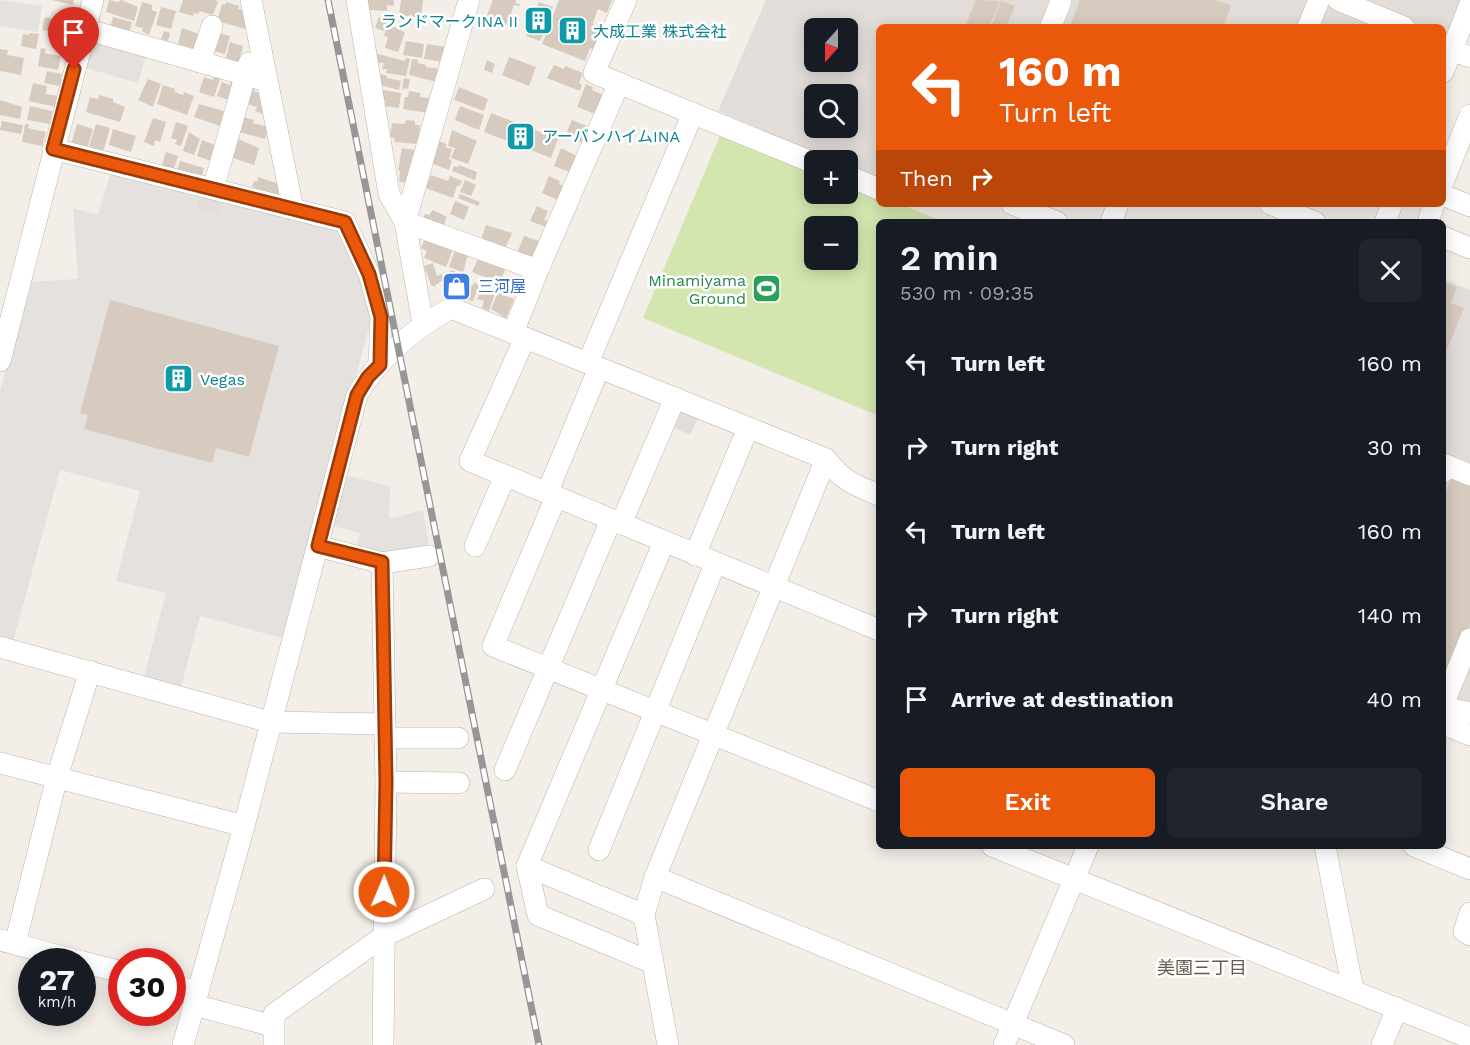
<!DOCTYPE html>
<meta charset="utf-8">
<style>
body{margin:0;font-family:"Work Sans","Noto Sans JP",sans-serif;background:#20242c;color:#f1f3f6;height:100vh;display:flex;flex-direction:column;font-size:22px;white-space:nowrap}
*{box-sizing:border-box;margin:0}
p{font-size:20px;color:#9ea1a6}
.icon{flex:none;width:33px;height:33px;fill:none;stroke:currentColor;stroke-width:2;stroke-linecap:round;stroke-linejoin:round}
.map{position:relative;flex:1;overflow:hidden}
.panel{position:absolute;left:876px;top:219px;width:570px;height:630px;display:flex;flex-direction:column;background:#171b24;border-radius:9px;box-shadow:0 3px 15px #0003}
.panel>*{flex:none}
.guide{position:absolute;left:876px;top:24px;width:570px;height:183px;border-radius:9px;box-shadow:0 3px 15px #0003;background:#ea580c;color:#fff;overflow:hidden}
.needle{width:39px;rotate:201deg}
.tools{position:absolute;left:804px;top:18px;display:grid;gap:12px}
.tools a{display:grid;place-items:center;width:54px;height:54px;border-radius:9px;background:#171b24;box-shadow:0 3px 15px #0003;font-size:30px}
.speed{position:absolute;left:18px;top:948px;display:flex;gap:12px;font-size:30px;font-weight:700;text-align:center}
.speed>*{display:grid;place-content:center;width:78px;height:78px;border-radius:50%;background:#171b24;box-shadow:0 3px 15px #0003;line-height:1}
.speed small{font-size:15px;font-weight:400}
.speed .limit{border:9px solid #d22;background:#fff;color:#111}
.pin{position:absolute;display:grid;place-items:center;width:51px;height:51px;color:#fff;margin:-62px -26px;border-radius:50% 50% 50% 0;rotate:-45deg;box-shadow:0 0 6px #0007}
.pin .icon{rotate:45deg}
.me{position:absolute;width:66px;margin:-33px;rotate:1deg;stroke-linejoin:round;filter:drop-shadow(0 0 4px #0008)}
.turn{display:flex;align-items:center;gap:21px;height:126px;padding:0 24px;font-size:27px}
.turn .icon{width:78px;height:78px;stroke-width:2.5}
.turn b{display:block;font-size:42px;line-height:51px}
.then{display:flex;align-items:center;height:57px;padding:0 24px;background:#0003;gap:12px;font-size:22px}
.round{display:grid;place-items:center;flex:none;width:63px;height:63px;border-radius:9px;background:#20242c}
.summary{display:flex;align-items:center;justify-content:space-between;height:102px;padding:0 24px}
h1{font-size:36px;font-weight:600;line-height:45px}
.button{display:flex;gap:12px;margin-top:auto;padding:12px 24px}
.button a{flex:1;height:69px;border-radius:9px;background:#ea580c;color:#fff;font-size:24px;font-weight:600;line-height:69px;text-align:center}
.button a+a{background:#20242c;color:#f1f3f6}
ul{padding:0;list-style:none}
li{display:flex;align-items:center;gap:18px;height:84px;padding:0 24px}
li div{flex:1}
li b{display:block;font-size:22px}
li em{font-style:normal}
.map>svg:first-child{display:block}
</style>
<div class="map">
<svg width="1470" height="1045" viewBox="0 0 1470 1045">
<rect width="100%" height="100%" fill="#f3eee7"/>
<!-- industrial -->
<g fill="#e2ddd8" fill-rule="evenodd">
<path d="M766,0H1466L1443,58V27H879V180L848,167V160H833L718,111ZM814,28H848V62H814ZM814,94H848V128H814Z"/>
<path d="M201,191L223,197L218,215L196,209Z"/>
<path d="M1443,279L1470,290V725L1443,714Z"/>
<path d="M677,406L699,416L690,435L669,425Z"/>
</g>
<!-- green -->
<path fill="#d3e6b0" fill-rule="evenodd" d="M722,131L814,169V194H848V183L879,195V204H900L944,222H879V416L643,318ZM814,226H848V260H814Z"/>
<!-- parking -->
<g fill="#e4e1de">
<path d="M0,0L42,6L38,32L0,26Z"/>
<path d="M92,37L147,53L138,83L83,67Z"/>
<path d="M112,168L201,191L196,209L217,215L223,197L345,229L375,304L286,639L200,616L180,691L143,681L166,593L116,581L140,491L60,470L12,645L0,642V392L29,282L78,279L73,208L98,215Z"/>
<path d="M344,475L390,486L389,519L423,510L430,551L380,559L355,552L360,533L330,525Z"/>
</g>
<!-- building -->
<g fill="#d7cbbf">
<path d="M52,0H74L73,5Z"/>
<path d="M109,0L118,2L121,0L138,7L134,21L106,12Z"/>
<path d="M183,0H216L218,2L213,15L199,11V14L194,13L193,16L179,12Z"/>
<path d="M364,0H394V6L387,5V11L367,10Z"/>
<path d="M401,0H423L421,18L399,15Z"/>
<path d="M493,0H516L515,3L520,4L519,6L514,5L506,26L486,18Z"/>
<path d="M559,0H612L607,13L598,9L593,22L595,30L598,31L595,38L598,39L594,50L590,48L585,61L542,44Z"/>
<path d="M976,0L1000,1L989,27H965Z"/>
<path d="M1080,0H1216L1231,6L1223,27H1073L1070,26Z"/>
<path d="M1001,1L1015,6L1006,27H991Z"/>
<path d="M142,2L152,5V10L157,12L149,35L142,31L143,28L135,26Z"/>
<path d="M226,2L239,6L238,9L247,11L249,30L217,21L222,4L225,5Z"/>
<path d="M539,2L553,7L540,41L526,36Z"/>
<path d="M161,7L176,11L171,29L156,25Z"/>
<path d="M47,17L60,21V18L67,20V23L77,24L75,36L42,30L44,19Z"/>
<path d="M113,17L132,22L128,37L109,32Z"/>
<path d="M379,17L387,20L384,31L375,28Z"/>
<path d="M387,25L401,29V31L405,32L398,52L385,48L388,37L384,36Z"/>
<path d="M182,28L204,36L200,50L178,44Z"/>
<path d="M164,31L170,33L168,41L161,39Z"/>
<path d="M215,32L230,36L225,54L210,50Z"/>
<path d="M29,33L39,34L36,49L21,46L23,34L29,35Z"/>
<path d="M406,41L424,44L422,58L403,55Z"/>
<path d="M230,42L243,46L239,61L241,67L225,62Z"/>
<path d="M427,44L445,47L442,62L424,59Z"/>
<path d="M41,48L46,49L45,53L61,56L58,70L38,66Z"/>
<path d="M0,49L8,50L7,55L24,58L21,75L0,71Z"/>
<path d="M374,53L405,61L406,58L410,59L406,76L386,73L387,69H382L384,63L373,62Z"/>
<path d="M509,57L536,67L529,86L502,75Z"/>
<path d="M412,59L418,60V63L426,65V67L440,69L437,82L409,75Z"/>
<path d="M487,60L495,64L492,73L484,70Z"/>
<path d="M554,65L564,69L565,66L583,73L579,83L582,84L580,91L547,78Z"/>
<path d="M47,71L62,74L60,86L44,83Z"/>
<path d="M381,74L387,76V78L401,81L399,90L379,85Z"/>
<path d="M204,77L213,80L214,77L220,79L214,97L199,92Z"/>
<path d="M404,78L410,79L408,89L404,88V90L402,89Z"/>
<path d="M148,79L161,84L153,107L138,100Z"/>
<path d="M231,81L238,83L232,101L217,96L222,82L230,85Z"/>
<path d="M33,83L47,86L46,94L58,96L56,107L29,101Z"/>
<path d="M586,84L593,87L592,90L606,96L598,115L577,107Z"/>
<path d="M163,85L175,89V92L183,95L184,92L194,96L187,115L157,104Z"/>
<path d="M256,85L254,91L263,94L266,115L255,111L258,104L256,107L245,103V92Z"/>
<path d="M459,87L488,99L484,111L454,100Z"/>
<path d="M383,90L401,93L399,108L385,106L386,100H381Z"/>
<path d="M409,91L420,93V97L430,98L428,113L403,109L405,97H408Z"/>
<path d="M99,95L113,99V102L125,107L120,122L86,112L90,97L98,99Z"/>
<path d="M0,100L22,107L20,119L0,115Z"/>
<path d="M199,104L227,112L226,128L194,117Z"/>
<path d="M30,106L52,111L50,124L27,120Z"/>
<path d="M460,106L484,115L479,130L455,120Z"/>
<path d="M491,113L558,139L551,158L484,132Z"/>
<path d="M239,116L254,120L253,123L269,127L265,139L235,131Z"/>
<path d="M153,118L166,122L160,142L155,140L154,146L144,142Z"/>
<path d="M406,120L415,121V125H420L418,144L394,142L395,138L390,137L392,123L405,124Z"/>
<path d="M572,120L592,128L586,144L565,136Z"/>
<path d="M2,121L23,125L21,134L0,130Z"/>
<path d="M176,122L188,126L181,146L175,144L177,140L171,138Z"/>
<path d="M25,124H29L28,128L46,132L42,146L22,142Z"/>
<path d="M77,124L93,129L86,152L70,148Z"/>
<path d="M96,124L110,128L103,152L89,146Z"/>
<path d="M113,129L136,136L131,152L109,145Z"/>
<path d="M452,130L477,141L468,164L451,158L455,148L448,146Z"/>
<path d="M189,132L200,139L194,155L183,151Z"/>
<path d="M236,138L259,148L254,165L230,157Z"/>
<path d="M202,140L215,145L214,162L197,156Z"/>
<path d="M439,141L447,144L445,147L452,149L449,159L452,161L449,170L431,163Z"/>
<path d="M402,148L415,150L409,183L399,182L400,171H398Z"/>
<path d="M561,148L579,157L572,173L554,166Z"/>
<path d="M166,152L178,156L173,171L161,168Z"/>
<path d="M180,161L204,168L202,176L176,173Z"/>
<path d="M459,165L477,172L475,180L452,171L454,166L458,167Z"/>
<path d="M431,175L448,181L450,176L462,181L460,186H457L453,198L426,188Z"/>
<path d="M549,176L560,181L559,184L566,187L560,201L542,193Z"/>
<path d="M258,177L276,183L281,187L278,198L255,190L256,188L252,187L254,181L257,182Z"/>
<path d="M465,180L476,185L471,196L460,192Z"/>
<path d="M460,194L480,202L478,206L458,198Z"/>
<path d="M455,201L469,207L464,220L450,214Z"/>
<path d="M537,206L548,211L544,220L549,221L546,227L530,221Z"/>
<path d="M433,210L447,217L442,230L422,222L425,214L429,215Z"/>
<path d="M486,225L512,233L504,251L480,243Z"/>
<path d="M524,236L539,241L532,259L517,253Z"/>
<path d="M426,237L453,249L446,267L424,258L427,251L421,248Z"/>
<path d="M455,250L468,255L463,272L449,267Z"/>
<path d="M479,257L506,267L500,283L472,272Z"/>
<path d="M433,263L437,276L442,274L443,280L435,285L436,287L431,285L424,266Z"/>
<path d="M451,270L466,276L464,281L469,283V285L472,286L474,283L479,285L473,301L466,299V301L443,291Z"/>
<path d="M484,281L491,284L489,287L496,290L489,311L482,308L484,301L477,299Z"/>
<path d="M1446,283L1457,287L1451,303L1464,308L1443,360V290Z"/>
<path d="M498,293L514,299L506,318L491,309Z"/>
<path d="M110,300L279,346L249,457L216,448L212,463L84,429L88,415L80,413Z"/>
<path d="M1452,477L1470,485V624L1443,690V499Z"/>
</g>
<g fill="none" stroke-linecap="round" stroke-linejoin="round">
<defs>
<g id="minor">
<path d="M251,0L293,209"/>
<path d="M357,0L389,194L405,222L423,324"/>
<path d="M626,0L594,73L814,163"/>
<path d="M1338,0L1404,27"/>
<path d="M1470,4L1452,50L1470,57"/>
<path d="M1052,27L1051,26L1061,1"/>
<path d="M1308,27L1319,0"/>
<path d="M85,29L267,81"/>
<path d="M200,62L212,26"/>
<path d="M1443,72L1452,50"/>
<path d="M53,149L345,222L369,274L381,317L379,365"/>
<path d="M848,176L879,189"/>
<path d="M1443,182L1470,115"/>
<path d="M213,189L249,63"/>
<path d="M1443,195L1470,206"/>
<path d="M1012,204L1057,222"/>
<path d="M1270,204L1315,222"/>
<path d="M405,222L469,0"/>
<path d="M405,222L538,270"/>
<path d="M1111,222L1118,204"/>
<path d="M1385,222L1392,204"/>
<path d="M1428,222L1434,204"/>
<path d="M1443,237L1470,248"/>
<path d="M513,333L538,270L619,83"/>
<path d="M525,338L470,461L879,630"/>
<path d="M0,361L93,0"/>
<path d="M588,363L693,113"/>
<path d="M1443,472L1446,465L1470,475"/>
<path d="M547,493L599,368"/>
<path d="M556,497L493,646L879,801"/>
<path d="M621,524L675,398"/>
<path d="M318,546L382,563L386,782L383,1045"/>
<path d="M475,546L505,476"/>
<path d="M695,555L748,428"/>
<path d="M382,563L429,556"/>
<path d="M0,647L270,722L385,724"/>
<path d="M1443,705L1470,639"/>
<path d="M1443,707L1470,713"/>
<path d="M1443,724L1470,735"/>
<path d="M385,738H458"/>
<path d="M0,763L244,826"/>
<path d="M505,770L611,520"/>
<path d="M386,782L459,783"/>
<path d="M992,846L1470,1038"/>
<path d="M1325,846L1353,990"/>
<path d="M1414,846L1470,869"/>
<path d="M599,850L715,564"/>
<path d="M527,866L644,915"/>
<path d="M655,877L1064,1045"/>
<path d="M1470,913L1464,931L1470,935"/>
<path d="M0,940L82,962"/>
<path d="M15,944L57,777L90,671"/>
<path d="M82,962L122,972"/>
<path d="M653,963L538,915L527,866L664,542"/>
<path d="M172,985L198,992"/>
<path d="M194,1005L273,1026"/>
<path d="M183,1045L244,826L357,395C379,358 414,329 451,308L826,459C842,481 855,485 879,495"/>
<path d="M274,1045V1014L384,936L484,889"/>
<path d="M668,1045L644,915L655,877L826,459"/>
<path d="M1004,1045L1088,846"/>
<path d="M1382,1045L1397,1008"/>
</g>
</defs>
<!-- minor casing -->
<use href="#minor" stroke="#beb5a9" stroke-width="22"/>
<!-- minor -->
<use href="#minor" stroke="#fff" stroke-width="21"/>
<defs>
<path id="rail" d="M328,0L539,1045"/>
</defs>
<!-- rail casing -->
<use href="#rail" stroke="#969696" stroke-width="7"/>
<!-- rail -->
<use href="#rail" stroke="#fff" stroke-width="4.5" stroke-dasharray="14" stroke-linecap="butt"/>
</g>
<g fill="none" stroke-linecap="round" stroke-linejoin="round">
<defs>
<path id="route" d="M74,69L53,149L345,222L369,274L381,317L380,365L368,377L357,395L318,546L382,562L386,782L384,892"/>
</defs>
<!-- route casing -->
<use href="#route" stroke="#983908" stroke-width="15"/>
<!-- route -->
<use href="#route" stroke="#ea580c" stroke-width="10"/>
</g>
<!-- icons -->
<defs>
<symbol id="building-square" viewBox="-11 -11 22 22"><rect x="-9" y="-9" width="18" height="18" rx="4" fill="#0f9aa8" stroke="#fff"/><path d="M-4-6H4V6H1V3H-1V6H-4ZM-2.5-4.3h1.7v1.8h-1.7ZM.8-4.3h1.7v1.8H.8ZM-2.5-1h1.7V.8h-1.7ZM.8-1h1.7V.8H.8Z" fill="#fff"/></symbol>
<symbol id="shop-square" viewBox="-11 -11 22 22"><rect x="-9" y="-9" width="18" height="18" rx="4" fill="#3f7fe0" stroke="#fff"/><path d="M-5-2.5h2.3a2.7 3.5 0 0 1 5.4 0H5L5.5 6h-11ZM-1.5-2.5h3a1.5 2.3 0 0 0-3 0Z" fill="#fff"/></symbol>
<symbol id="stadium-square" viewBox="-11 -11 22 22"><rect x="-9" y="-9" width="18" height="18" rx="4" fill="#2e9e5b" stroke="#fff"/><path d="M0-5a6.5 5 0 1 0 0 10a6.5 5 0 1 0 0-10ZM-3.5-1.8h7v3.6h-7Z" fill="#fff"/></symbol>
</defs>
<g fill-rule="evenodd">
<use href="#building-square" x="522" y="4" width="33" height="33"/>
<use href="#building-square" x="556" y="14" width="33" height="33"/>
<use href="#building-square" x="504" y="120" width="33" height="33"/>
<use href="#shop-square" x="440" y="270" width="33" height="33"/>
<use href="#stadium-square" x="750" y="272" width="33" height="33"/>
<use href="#building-square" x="162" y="362" width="33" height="33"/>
</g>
<g text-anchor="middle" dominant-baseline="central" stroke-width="5" stroke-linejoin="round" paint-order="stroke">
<!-- culture labels -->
<g font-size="16" fill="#0d838f" stroke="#fff" text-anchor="start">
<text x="518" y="21" text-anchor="end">ランドマークINA II</text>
<text x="593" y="31">大成工業 株式会社</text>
<text x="542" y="136">アーバンハイムINA</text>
<text x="200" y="379">Vegas</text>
</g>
<!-- leisure labels -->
<g font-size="16" fill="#27864d" stroke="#fff" text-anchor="end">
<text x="746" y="280">Minamiyama<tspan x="746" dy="18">Ground</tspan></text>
</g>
<!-- shop labels -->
<g font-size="16" fill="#366cbe" stroke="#fff" text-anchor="start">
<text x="478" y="286">三河屋</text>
</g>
<!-- neighbourhood labels -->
<g font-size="18" fill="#685b4d" stroke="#fff">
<text x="1202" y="967">美園三丁目</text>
</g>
</g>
</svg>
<div class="tools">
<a><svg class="needle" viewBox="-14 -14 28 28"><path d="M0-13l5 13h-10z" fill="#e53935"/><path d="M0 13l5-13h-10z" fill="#9ea1a6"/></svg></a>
<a><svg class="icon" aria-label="search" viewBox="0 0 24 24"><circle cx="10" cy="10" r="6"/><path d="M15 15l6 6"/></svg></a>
<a>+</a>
<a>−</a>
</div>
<div class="speed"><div>27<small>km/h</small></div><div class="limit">30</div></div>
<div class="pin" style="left:74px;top:69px;background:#d93025"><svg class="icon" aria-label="arrive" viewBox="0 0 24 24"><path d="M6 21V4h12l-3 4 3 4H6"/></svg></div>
<svg class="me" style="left:384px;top:892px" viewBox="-20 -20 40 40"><circle r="17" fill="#ea580c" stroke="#fff" stroke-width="3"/><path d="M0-11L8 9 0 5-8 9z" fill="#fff"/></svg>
<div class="guide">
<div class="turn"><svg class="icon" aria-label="left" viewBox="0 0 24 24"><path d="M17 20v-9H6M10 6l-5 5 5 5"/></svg><div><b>160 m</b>Turn left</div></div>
<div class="then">Then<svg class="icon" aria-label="right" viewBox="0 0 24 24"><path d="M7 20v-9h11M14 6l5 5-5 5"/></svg></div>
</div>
<section class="panel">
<div class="summary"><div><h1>2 min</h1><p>530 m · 09:35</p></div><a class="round"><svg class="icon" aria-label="close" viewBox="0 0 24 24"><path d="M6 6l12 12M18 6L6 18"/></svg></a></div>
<ul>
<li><svg class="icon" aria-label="left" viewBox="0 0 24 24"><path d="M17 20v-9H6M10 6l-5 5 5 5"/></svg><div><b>Turn left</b></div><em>160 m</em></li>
<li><svg class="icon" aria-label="right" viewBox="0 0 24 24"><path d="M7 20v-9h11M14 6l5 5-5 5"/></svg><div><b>Turn right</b></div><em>30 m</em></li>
<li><svg class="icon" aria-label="left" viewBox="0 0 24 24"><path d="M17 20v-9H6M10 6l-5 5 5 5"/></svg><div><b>Turn left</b></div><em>160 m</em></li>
<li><svg class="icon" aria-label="right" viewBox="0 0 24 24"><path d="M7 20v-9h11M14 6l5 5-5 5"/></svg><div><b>Turn right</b></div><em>140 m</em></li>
<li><svg class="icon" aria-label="arrive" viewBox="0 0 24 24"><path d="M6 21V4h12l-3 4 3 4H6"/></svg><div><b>Arrive at destination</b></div><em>40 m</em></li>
</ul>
<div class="button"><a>Exit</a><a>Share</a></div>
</section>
</div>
